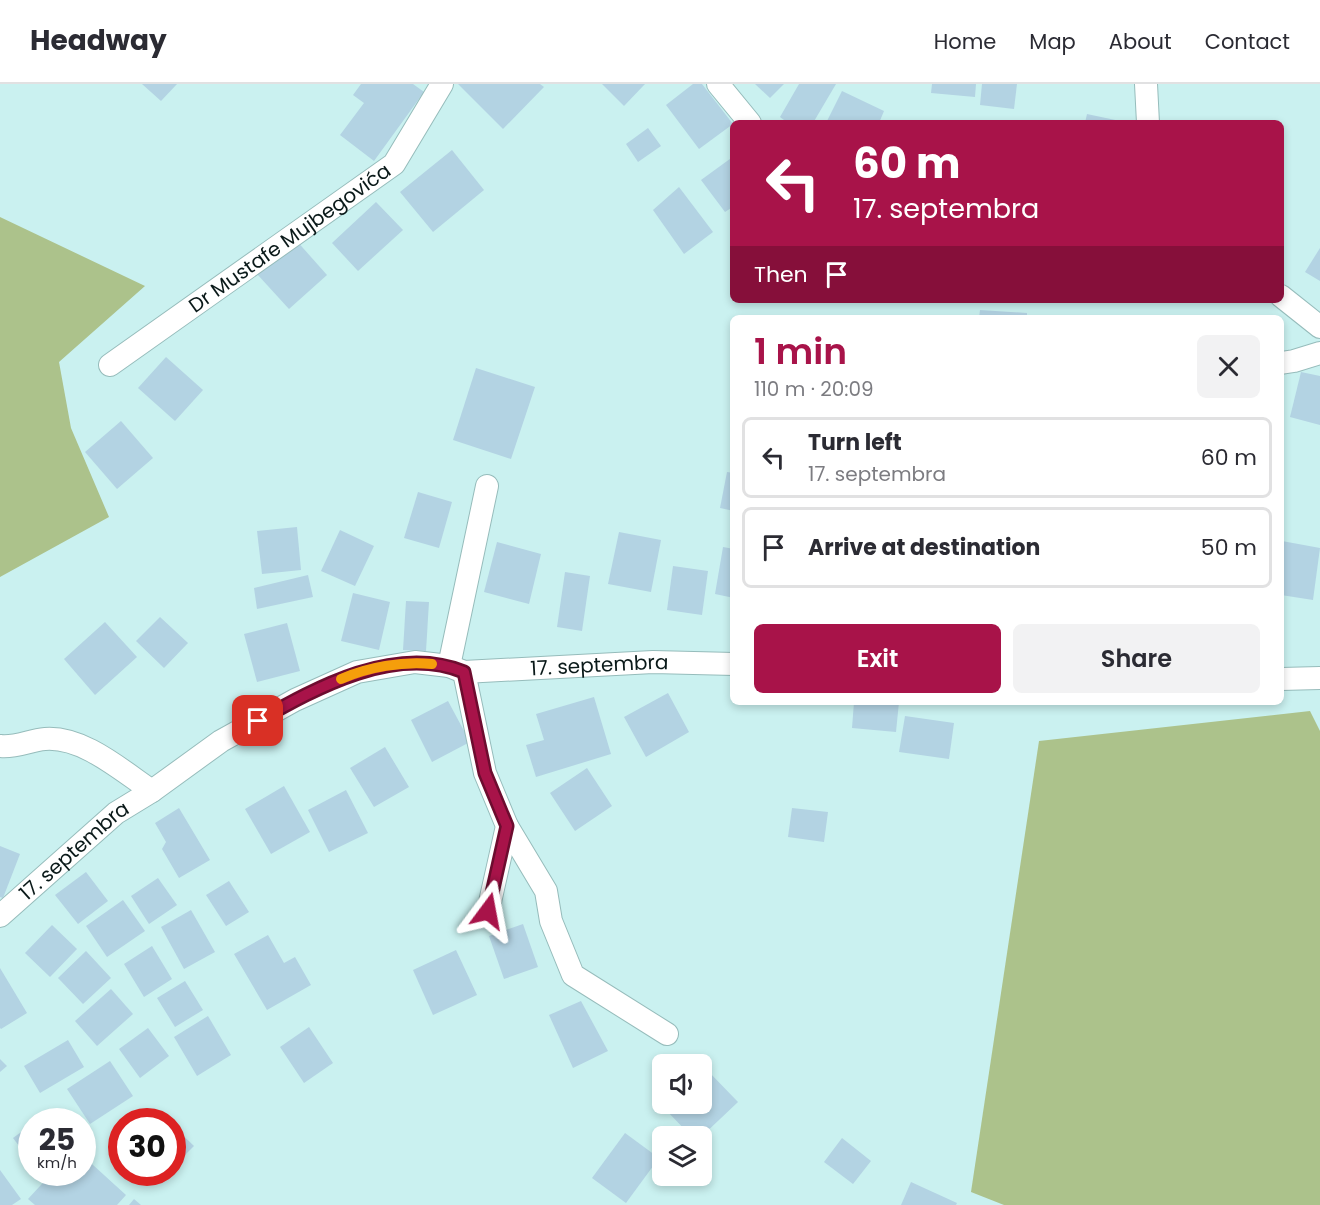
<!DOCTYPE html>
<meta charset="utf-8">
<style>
body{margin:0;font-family:Poppins,sans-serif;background:#f2f2f3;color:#2b2b33;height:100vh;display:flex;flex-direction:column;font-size:22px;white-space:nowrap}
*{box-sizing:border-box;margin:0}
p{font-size:20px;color:#7c7c81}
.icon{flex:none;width:33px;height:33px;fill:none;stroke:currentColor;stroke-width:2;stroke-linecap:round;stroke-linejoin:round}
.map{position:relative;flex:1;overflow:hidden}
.details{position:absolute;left:730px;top:231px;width:554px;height:390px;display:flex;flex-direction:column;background:#fff;border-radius:9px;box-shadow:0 3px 9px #0003}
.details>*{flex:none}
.banner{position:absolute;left:730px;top:36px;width:554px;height:183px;border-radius:9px;box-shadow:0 3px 9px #0003;background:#a81349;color:#fff;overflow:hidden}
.buttons{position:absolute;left:652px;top:970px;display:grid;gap:12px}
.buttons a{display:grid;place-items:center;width:60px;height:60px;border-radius:9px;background:#fff;box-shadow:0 3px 9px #0003;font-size:30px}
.speed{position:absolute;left:18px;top:1024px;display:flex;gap:12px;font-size:30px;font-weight:700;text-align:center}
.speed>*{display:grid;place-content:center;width:78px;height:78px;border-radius:50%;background:#fff;box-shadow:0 3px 9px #0003;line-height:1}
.speed small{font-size:15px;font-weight:400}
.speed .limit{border:9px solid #d22;background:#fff;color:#111}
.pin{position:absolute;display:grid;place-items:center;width:51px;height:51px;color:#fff;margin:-26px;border-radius:12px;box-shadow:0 3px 9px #0006}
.me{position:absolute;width:66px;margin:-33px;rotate:13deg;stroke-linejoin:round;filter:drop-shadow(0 0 4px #0008)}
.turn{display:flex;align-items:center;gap:21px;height:126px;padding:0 24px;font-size:27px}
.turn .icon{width:78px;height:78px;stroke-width:2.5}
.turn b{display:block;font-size:42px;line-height:51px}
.then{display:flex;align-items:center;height:57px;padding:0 24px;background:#0003;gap:12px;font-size:22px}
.round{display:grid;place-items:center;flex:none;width:63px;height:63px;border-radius:9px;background:#f2f2f3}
.overview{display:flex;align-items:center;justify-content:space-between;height:102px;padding:0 24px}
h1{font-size:36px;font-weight:600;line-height:45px;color:#a81349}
.primary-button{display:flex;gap:12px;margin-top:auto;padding:12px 24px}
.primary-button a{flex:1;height:69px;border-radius:9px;background:#a81349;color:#fff;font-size:24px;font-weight:600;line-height:69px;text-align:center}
.primary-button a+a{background:#f2f2f3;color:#2b2b33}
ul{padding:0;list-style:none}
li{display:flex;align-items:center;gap:18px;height:81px;margin:0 12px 9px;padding:0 12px;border:3px solid #e1e1e2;border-radius:9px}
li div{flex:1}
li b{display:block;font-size:22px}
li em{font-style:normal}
header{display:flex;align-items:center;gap:36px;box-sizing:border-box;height:84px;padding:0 30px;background:#fff;border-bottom:2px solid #e1e1e2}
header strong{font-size:28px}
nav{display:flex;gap:33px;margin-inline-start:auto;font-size:21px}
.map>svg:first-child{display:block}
</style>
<header>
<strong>Headway</strong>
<nav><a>Home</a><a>Map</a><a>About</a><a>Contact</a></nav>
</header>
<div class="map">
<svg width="1320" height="1121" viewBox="0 0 1320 1121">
<rect width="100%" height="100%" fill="#caf1f0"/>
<!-- forest -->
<g fill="#acc28b">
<path d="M0,133L145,202L59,278L71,344L109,433L0,493Z"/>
<path d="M1310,627L1320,647V1121H1004L971,1108L1039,657Z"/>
</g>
<!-- building -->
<g fill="#b3d3e3">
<path d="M142,0H177L161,17Z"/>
<path d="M361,0H413L424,8L374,77L340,51L364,19L353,11Z"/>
<path d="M458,0H540L544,3L503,45Z"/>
<path d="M602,0H645L624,22Z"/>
<path d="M693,0H702L733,40L699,65L666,21Z"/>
<path d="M755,0H784L770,14Z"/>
<path d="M799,0H836L813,39H788L780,33Z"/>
<path d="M932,0H976L975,13L931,9Z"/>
<path d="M982,0H1017L1014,25L980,21Z"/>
<path d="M842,7L884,27L879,39H826Z"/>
<path d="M1087,30L1120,37V39H1085Z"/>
<path d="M648,44L661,62L638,78L626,60Z"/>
<path d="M452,66L484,106L433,148L400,108Z"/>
<path d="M734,72V122L725,128L701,96Z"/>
<path d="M679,103L713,148L684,170L653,126Z"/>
<path d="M376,118L403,146L358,187L332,159Z"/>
<path d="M295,155L327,191L289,225L257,190Z"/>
<path d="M1320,164V197L1305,188Z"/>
<path d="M980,226L1027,229V234H979Z"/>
<path d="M166,273L203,306L175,337L138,304Z"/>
<path d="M476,284L535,303L511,375L453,356Z"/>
<path d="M1301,288L1320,292V341L1290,333Z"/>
<path d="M121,337L153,374L117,405L85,368Z"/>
<path d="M727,388L734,389V427L720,424Z"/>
<path d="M418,408L452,418L439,464L404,454Z"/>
<path d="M297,443L301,486L262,490L257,447Z"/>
<path d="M340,446L374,462L355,502L321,487Z"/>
<path d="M619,448L661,456L651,508L608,500Z"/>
<path d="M1282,457L1320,464L1313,516L1281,511Z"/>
<path d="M497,458L541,470L529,520L484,508Z"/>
<path d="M723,463L734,465V514L715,510Z"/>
<path d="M673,482L708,487L702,531L667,526Z"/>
<path d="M565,488L590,492L582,547L557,543Z"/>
<path d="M308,491L313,513L257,525L254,504Z"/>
<path d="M353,509L390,518L379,566L341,557Z"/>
<path d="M406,517L429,518L426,567L403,566Z"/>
<path d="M160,533L188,559L164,584L136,557Z"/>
<path d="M105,538L137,573L95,611L64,575Z"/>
<path d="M287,539L300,587L257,598L244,550Z"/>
<path d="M668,609L689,648L646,673L624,633Z"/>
<path d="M594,613L611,670L536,693L526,661L544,656L536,630Z"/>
<path d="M448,617L470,658L432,678L411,636Z"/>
<path d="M854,618H899L896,648L852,644Z"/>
<path d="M905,632L954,639L949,675L899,668Z"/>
<path d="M385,663L409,703L374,723L350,684Z"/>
<path d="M587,684L612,722L575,747L550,709Z"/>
<path d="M284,702L310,748L271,770L245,725Z"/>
<path d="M346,706L368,749L329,768L308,726Z"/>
<path d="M179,724L210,776L179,794L162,765L166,758L155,739Z"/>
<path d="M792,724L828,728L824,758L788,753Z"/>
<path d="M0,762L20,770L3,814L0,813Z"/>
<path d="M86,788L108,817L78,840L55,811Z"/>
<path d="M158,794L177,821L149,840L131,812Z"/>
<path d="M229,797L249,828L226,842L206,811Z"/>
<path d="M123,816L145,847L107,873L86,842Z"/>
<path d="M191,826L215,868L184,885L161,843Z"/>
<path d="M523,840L538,883L504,895L489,852Z"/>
<path d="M52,841L77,865L50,893L25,869Z"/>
<path d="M268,851L284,879L295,873L311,901L267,926L234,870Z"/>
<path d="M152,862L172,895L144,913L124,880Z"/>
<path d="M456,866L477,911L433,931L413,886Z"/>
<path d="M86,867L111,894L83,920L58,894Z"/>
<path d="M0,884L27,929L1,945L0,944Z"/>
<path d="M185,897L203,926L175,943L157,914Z"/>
<path d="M111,905L133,930L97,962L75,937Z"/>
<path d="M581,917L608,967L573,984L549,931Z"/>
<path d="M208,932L231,971L197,992L174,953Z"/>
<path d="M309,943L333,979L304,999L280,963Z"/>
<path d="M148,944L169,972L140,994L119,965Z"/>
<path d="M68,956L84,983L40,1009L24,982Z"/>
<path d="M0,975L7,982L0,988Z"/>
<path d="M110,977L133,1012L90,1040L67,1005Z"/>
<path d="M707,986L738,1018L701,1053H692L666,1026L672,1020H702V991Z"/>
<path d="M155,1025L169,1038H142Z"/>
<path d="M46,1029L53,1038H34Z"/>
<path d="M32,1040V1079L13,1054Z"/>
<path d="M172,1041L194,1062L172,1084Z"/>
<path d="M625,1049L659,1074L626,1119L592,1094Z"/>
<path d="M842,1054L871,1077L853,1100L824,1078Z"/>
<path d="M82,1071L126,1111L117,1121H35L28,1115L52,1089H82Z"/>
<path d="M0,1086L21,1115L12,1121H0Z"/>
<path d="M911,1098L957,1119L956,1121H901Z"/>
<path d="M134,1115L141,1121H129Z"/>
</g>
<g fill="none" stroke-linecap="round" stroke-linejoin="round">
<defs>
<g id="minor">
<path d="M718,0L750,39"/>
<path d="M1146,0L1148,39"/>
<path d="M1281,212L1320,243"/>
<path d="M1281,279L1294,277L1320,269"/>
<path id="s1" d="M110,281L394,80L442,0"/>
<path d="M449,582L487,402"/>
<path d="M464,588L485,689L507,742L488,827"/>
<path d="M1281,595L1320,594"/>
<path d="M0,662C16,664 30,656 45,655C83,652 122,687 152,707"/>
<path d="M507,742L546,807L551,837L573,891L667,950"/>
<path id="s2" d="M0,832L116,729L152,707L221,657L295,616L357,588L415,578L449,582L464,588L653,578L734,580"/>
</g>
</defs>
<!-- minor casing -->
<use href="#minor" stroke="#96bcbb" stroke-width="24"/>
<!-- minor -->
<use href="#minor" stroke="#fff" stroke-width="22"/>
</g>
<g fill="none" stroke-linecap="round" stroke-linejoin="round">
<defs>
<path id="route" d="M258,637C317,603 396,560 464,588L485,689L507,742L488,827"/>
</defs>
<!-- route casing -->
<use href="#route" stroke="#6d0c2f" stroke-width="15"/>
<!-- route -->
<use href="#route" stroke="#a81349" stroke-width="10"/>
<!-- slow -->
<path stroke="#f59e0b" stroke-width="10" d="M341,595C368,583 403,577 432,580"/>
</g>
<g text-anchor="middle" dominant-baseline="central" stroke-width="4.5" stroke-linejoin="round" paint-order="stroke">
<!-- street labels -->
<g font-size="20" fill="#0a1919" stroke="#d7fefd">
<text stroke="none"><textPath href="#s1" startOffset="220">Dr Mustafe Mujbegovića</textPath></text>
<text stroke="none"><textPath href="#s2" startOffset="680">17. septembra</textPath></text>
<text stroke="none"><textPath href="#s2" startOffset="99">17. septembra</textPath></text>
</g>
</g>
</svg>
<div class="buttons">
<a><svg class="icon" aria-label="sound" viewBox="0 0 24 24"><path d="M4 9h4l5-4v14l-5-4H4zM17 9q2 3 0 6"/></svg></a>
<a><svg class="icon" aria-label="layers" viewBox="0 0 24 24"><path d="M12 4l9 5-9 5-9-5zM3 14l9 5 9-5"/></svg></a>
</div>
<div class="speed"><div>25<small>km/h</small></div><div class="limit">30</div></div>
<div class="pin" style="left:258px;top:637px;background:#d93025"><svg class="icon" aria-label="arrive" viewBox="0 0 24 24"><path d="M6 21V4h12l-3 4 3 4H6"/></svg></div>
<svg class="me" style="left:488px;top:827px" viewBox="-20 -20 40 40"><path d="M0-17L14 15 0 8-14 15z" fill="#a81349" stroke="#fff" stroke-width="4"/></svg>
<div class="banner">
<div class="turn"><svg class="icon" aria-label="left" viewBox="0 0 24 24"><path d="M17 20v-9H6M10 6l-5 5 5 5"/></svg><div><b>60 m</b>17. septembra</div></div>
<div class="then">Then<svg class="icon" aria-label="arrive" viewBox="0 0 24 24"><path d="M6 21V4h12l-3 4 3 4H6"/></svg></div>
</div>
<section class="details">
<div class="overview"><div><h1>1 min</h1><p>110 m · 20:09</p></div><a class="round"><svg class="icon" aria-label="close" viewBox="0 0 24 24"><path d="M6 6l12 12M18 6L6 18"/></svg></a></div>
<ul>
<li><svg class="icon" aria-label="left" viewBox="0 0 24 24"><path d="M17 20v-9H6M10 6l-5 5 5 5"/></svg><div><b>Turn left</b><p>17. septembra</p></div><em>60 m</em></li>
<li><svg class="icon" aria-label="arrive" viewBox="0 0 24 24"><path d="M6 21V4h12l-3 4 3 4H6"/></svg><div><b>Arrive at destination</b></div><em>50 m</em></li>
</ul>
<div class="primary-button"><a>Exit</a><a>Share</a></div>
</section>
</div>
